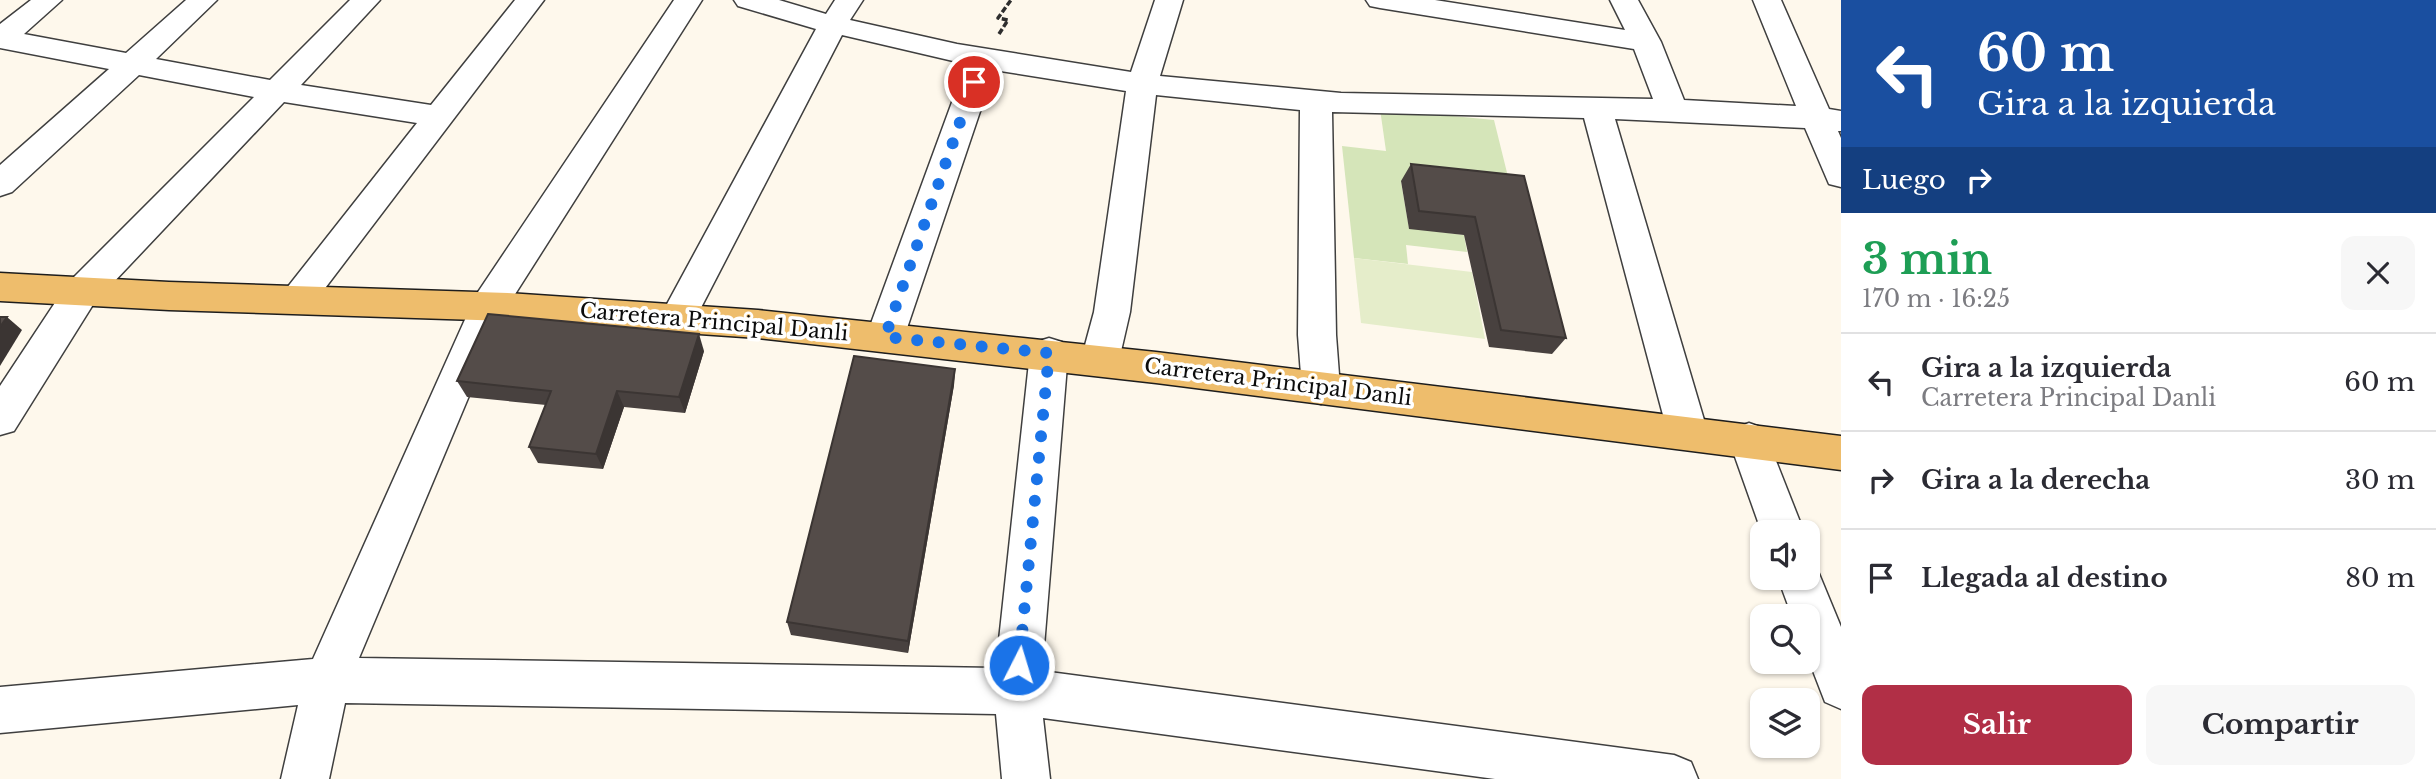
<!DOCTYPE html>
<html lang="es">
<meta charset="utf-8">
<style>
body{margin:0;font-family:"Libre Baskerville",serif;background:#f7f7f7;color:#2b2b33;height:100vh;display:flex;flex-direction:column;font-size:26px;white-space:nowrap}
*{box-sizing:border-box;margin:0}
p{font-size:23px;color:#7c7c81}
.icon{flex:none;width:38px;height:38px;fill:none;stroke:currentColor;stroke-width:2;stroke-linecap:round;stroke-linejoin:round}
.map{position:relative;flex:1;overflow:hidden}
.sheet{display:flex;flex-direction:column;background:#fff;width:595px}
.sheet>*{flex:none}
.hud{background:#1a4fa0;color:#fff;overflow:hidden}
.fabs{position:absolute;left:1750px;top:520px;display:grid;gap:14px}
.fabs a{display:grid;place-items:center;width:70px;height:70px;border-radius:14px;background:#fff;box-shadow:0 2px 5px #0004;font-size:35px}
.pin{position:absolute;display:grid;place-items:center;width:60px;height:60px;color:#fff;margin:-30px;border:4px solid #fff;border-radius:50%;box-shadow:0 2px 7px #0007}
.me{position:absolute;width:77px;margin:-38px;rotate:5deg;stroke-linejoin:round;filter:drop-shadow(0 0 5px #0008)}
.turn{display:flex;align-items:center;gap:24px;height:147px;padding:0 21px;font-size:32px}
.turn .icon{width:91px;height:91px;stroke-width:2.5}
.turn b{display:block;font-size:49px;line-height:60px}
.then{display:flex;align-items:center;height:66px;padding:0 21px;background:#0003;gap:14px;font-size:26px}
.round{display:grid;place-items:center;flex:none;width:74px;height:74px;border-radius:14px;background:#f7f7f7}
.overview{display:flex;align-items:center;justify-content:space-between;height:119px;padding:0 21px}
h1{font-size:42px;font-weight:700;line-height:52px;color:#1e9e55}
.button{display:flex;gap:14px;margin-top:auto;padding:14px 21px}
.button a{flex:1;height:80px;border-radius:14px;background:#b12f46;color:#fff;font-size:28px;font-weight:700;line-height:80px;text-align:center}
.button a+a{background:#f7f7f7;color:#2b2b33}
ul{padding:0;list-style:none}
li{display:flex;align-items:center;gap:21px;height:98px;padding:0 21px;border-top:2px solid #e1e1e2}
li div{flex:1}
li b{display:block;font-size:26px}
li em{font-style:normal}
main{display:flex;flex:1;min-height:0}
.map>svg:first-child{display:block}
</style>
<main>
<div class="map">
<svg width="1841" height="779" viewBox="0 0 1841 779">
<rect width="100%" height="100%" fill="#fef8ec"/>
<!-- green -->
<path fill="#d5e5b9" d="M1380,109L1494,120L1512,193L1401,182L1409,228L1464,235L1467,252L1406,245L1408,264L1354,258L1342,146L1386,151Z"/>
<!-- pitch -->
<path fill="#e5edca" d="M1354,258L1472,272L1485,339L1361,323Z"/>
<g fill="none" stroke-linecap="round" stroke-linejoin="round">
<defs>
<g id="minor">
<path d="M31,0H62L24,34L126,53L186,0H217L156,59L270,80L350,0H380L301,85L431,105L515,0H544L310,308L297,312L284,308L279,298L417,123L284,102L94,303L14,431L0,435V386L68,283L254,97L139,75L12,192L0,196V165L109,69L0,48V24Z"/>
<path d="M674,0H702L505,310L359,658L996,668L1030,353L1036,342L1049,338L1062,342L1068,353L1042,671L1674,755L1691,762L1698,779H1495L1043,718L1050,779H1002L996,714L345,703L329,779H281L298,705L0,733V687L313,659L476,295Z"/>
<path d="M734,0H779L826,14L835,0H863L850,20L957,44L1131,72L1155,0H1183L1160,76L1341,93L1653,99L1634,49L1380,8L1370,6L1366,0H1435L1625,30L1610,0H1638L1661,42L1684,100L1796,106L1753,0H1781L1829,109L1841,111V131H1838L1841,138V187L1829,184L1805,128L1615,119L1707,430L1701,442L1687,447L1673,442L1667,430L1584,118L1332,112L1336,335L1340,388L1335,399L1321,404L1307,399L1302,388L1298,335L1300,110L1156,95L1130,312L1119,360L1113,371L1100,375L1087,371L1081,360L1094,312L1126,91L994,70L904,337L898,347L885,352L872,347L866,337L966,64L842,35L691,327L678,331L665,327L660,317L816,29L738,6Z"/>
<path d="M1749,423L1763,428L1804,532L1762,533L1729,440L1735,428Z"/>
<path d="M1808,561L1815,564L1841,627V709L1825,702L1808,658V616H1792L1778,578H1808Z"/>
</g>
<path id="primary" d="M0,273L169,282L508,293L758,310L1156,352L1841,436V470L1156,383L758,338L508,321L169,310L0,301Z"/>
</defs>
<!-- minor casing -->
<use href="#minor" stroke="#3f3f3f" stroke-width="3"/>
<!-- primary casing -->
<use href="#primary" stroke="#1d1d1d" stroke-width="3"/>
<!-- path -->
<path stroke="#2e2e2e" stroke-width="3.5" stroke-dasharray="6 2.5" stroke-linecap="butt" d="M999,34L1008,20L998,18L1011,0"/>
<!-- minor -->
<use href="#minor" fill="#fff" fill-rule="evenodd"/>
<!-- primary -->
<use href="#primary" fill="#eebd6c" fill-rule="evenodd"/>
</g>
<!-- wall -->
<g fill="#48413f">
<path d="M1411,164L1524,176L1566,338L1552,354L1489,347L1464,235L1409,229L1401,181Z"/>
<path d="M704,351L685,413L624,407L603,469L538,463L529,447L546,405L467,397L457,381Z"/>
<path d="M955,369L954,385L908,653L791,635L787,622Z"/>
</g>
<!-- shaded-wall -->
<g fill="#3b3533">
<path d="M7,317L22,330L0,366V327Z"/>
<path d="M699,334L704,351L685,413L679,397Z"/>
<path d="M955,369L954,385L908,653V641Z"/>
<path d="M617,391L624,407L603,469L596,454Z"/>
</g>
<!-- building -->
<g fill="#544c49" stroke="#3b3533" stroke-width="2">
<path d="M1411,164L1524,176L1566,338L1501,330L1475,217L1419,211Z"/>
<path d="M488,314L699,334L679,397L617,391L596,454L529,447L551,391L457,381Z"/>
<path d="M0,317H7L0,327Z"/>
<path d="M854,356L955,369L908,641L787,622Z"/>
</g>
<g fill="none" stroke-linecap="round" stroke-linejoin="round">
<!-- route -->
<path stroke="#1a73e8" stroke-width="12" stroke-dasharray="0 21.6" d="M974,82L885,337L1049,353L1019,665"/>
</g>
<g text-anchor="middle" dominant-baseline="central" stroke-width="7" stroke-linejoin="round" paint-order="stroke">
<!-- street labels -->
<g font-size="21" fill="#0c0c0c" stroke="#fff">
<text transform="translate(714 322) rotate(5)">Carretera Principal Danli</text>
<text transform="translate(1278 382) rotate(7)">Carretera Principal Danli</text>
</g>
</g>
</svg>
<div class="fabs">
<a><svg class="icon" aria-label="sound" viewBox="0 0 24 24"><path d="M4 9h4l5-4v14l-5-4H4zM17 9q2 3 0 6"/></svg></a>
<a><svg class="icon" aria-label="search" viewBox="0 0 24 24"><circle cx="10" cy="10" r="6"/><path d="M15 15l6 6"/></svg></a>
<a><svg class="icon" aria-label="layers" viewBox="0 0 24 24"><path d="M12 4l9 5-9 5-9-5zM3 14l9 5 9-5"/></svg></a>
</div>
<div class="pin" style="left:974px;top:82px;background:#d93025"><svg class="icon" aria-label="arrive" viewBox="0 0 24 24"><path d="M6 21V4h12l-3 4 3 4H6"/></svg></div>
<svg class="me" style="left:1019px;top:665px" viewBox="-20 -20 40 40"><circle r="17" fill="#1a73e8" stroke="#fff" stroke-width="3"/><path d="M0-11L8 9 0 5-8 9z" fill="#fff"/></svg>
</div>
<section class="sheet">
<div class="hud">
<div class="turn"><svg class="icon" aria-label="left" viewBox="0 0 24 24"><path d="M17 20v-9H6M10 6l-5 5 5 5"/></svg><div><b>60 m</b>Gira a la izquierda</div></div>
<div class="then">Luego<svg class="icon" aria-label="right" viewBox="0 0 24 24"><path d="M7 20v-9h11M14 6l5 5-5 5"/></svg></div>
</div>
<div class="overview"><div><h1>3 min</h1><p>170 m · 16:25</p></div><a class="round"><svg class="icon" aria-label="close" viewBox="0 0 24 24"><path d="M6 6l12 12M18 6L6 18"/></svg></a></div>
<ul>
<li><svg class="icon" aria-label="left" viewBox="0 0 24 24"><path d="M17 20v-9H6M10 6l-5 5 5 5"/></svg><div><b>Gira a la izquierda</b><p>Carretera Principal Danli</p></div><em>60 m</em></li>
<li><svg class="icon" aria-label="right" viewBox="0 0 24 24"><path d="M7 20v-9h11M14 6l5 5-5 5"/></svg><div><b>Gira a la derecha</b></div><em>30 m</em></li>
<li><svg class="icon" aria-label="arrive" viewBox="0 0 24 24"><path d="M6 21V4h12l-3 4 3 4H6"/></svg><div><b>Llegada al destino</b></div><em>80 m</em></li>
</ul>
<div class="button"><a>Salir</a><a>Compartir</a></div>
</section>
</main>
